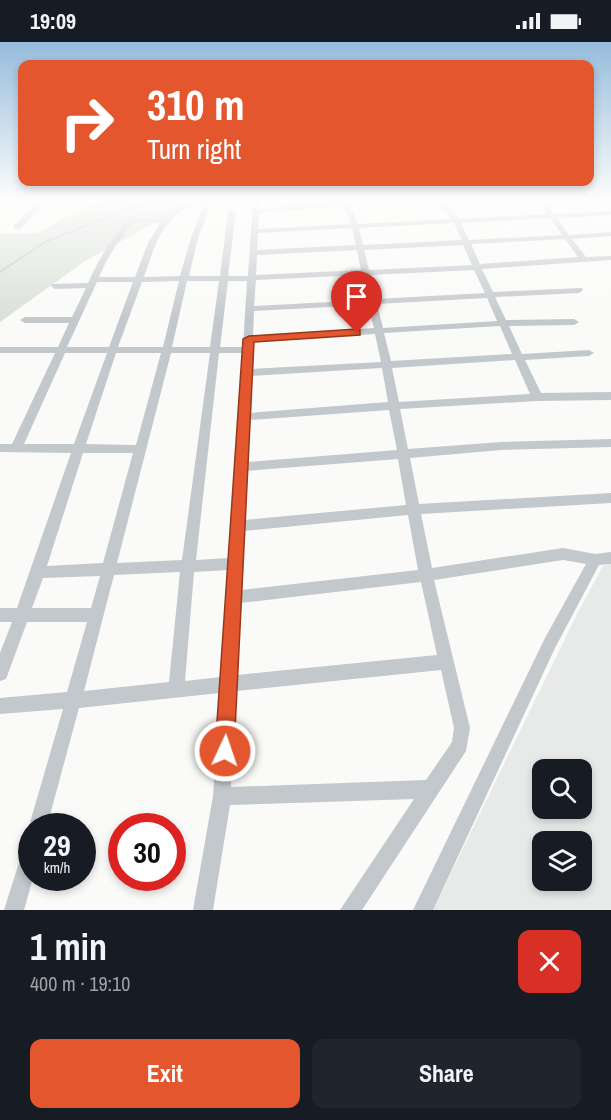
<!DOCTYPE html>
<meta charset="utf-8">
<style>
body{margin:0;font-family:"Archivo Narrow",sans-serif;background:#20242c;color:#f1f3f6;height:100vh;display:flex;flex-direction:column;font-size:22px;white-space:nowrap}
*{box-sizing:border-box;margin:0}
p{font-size:20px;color:#9ea1a6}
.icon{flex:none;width:33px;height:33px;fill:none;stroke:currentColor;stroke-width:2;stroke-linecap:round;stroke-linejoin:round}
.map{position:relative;height:868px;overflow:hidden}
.drawer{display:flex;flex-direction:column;background:#171b24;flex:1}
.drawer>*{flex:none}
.top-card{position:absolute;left:18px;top:18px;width:576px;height:126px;border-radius:12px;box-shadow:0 3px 9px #0003;background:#e4572e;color:#fff;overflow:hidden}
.tools{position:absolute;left:532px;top:717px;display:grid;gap:12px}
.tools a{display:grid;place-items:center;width:60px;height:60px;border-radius:12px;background:#171b24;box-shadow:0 3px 9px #0003;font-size:30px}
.speed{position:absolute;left:18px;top:771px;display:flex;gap:12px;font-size:30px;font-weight:700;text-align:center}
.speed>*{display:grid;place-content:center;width:78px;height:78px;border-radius:50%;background:#171b24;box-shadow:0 3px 9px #0003;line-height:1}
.speed small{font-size:15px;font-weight:400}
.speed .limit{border:9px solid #d22;background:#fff;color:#111}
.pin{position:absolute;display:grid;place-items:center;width:51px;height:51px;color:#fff;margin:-62px -26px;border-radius:50% 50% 50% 0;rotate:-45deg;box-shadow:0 0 6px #0007}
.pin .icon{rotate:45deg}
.me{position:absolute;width:66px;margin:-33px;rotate:3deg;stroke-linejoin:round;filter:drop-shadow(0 0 4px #0008)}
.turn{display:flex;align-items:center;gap:21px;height:126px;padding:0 30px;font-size:27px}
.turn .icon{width:78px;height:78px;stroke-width:2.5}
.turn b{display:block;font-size:42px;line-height:51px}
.round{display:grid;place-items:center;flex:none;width:63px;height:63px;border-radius:12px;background:#20242c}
.summary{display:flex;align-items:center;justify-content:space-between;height:102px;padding:0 30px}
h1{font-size:36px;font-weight:800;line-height:45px}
.button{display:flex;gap:12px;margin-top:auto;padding:12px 30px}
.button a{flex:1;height:69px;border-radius:12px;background:#e4572e;color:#fff;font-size:24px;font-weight:800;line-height:69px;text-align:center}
.button a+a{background:#20242c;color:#f1f3f6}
.status{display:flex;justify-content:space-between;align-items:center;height:42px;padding:0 30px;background:#171b24;direction:ltr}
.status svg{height:16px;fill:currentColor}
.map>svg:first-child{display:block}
</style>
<div class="status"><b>19:09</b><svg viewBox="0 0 49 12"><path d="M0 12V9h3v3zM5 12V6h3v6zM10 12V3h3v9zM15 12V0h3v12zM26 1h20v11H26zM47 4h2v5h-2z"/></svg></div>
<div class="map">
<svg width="611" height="868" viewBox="0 0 611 868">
<rect width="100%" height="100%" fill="#fafaf8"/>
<!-- built -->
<path fill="#e8e9e9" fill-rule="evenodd" d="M611,522V868H433L578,570L603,524ZM543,728H582V766H543ZM543,800H582V838H543Z"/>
<!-- green -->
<path fill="#dadfd7" d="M118,158H196L85,219L0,280V192L38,191L86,164Z"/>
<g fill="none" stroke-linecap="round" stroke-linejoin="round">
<!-- stream -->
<path stroke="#bbc7cb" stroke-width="2" d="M0,230L45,200L150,158"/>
<!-- minor -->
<g fill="#c3c8cc" fill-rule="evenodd">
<path d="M41,158H48L20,187H14V183Z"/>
<path d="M198,158H213L198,196L189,234H220L228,169L232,167L236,169L228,234H248L253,158H259V167L351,158L350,162L358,182L451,177L437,158H479L476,160L448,162L458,177L547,172L538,158H544L554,172L611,169V173L557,176L569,193L611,190V194L572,197L586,215L611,214V218L482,227L493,250L582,246L583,248L579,251L495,255L506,278L574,277L579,280L574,283L509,284L522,312L589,308L594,311L589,314L525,318L541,351L611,350V358L537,359L400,367L408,407L501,400L611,397V405L501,408L410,416L419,462L611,451V461L421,472L432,526L563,506L595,512L611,510V522L599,523L555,606L433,868H413L545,596L586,522L563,518L434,538L470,686L466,709L362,868H340L414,757L230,763L213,868H193L213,754L220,651L79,666L47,784H32V791L29,784L63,667L0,672V656L67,650L87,580H27L6,637L0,639V611L12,580H0V566H17L71,411L0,410V402H12L55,311H0V305H58L69,281H25L20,278L25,275H72L86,246L55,247L51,244L52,242L88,241C99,217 111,196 129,177H163L178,164ZM204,161L191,196L180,234L144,235C155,202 165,167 204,161ZM344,164L351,182L258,187L259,171ZM550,176L562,193L469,198L461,181ZM134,181H160L148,201L135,235H99C108,215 118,197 134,181ZM454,181L462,198L363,203L359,186ZM352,186L356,203L257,208L258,191ZM565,197L578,215L480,222L471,202ZM463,203L472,223L369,228L364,208ZM357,208L361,228L256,233L257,213ZM474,228L485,251L376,257L370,233ZM362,233L367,258L254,264L256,238ZM179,239L163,305H118L142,240ZM187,239H219L210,305H172ZM228,239H247L243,305H220ZM97,240H133L109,305H67ZM487,256L497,279L383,286L377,262ZM368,263L374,286L253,294L254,269ZM500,284L512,312L391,319L384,291ZM375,292L381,320L251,327L253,300ZM65,311H107L74,402H24ZM116,311H161L136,403L86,402ZM171,311H210L182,518L117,521ZM219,311H242L229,516L196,518ZM515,318L530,352L399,360L392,326ZM382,326L388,360L249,371L251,334ZM389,368L397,408L247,420L249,378ZM83,411H133L103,521L47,524ZM398,417L406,463L244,478L246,429ZM408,473L418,528L241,548L244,489ZM228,528L221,635L185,639L194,530ZM180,530L169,640L84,649L114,533ZM100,534L91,566H32L43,536ZM421,540L437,613L237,633L240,561ZM441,628L454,686L452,700L426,738L231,745L236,649Z"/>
<path d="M32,799V836H33L24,868H4L23,808L25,801Z"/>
</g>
</g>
<!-- sky -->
<linearGradient id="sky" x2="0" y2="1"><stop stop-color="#96bcdc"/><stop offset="0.57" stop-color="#fdfdfc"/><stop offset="1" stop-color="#fdfdfc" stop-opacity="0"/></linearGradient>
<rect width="611" height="279" fill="url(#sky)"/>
<!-- route -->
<path fill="#e4572e" stroke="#94391e" stroke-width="1.5" d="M357,287L360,288V293L254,300L234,709L232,716L225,718L218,716L215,709L243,297L249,294Z"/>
</svg>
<div class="tools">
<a><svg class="icon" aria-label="search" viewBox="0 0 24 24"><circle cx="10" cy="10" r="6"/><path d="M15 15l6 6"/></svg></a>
<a><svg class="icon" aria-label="layers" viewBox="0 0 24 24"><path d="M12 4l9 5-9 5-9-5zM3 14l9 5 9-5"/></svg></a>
</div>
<div class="speed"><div>29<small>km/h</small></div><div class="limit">30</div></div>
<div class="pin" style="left:357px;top:291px;background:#d93025"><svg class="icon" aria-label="arrive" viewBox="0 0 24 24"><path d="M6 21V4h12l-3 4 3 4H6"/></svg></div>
<svg class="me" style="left:225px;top:709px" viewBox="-20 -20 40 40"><circle r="17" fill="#e4572e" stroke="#fff" stroke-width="3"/><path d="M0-11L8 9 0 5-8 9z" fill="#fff"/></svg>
<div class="top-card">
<div class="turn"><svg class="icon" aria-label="right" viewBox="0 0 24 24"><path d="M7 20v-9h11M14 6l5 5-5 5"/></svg><div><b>310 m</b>Turn right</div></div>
</div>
</div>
<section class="drawer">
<div class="summary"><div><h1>1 min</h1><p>400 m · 19:10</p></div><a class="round" style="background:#d93025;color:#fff"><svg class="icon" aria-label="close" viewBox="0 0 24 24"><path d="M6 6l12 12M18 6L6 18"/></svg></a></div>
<div class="button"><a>Exit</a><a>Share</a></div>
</section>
